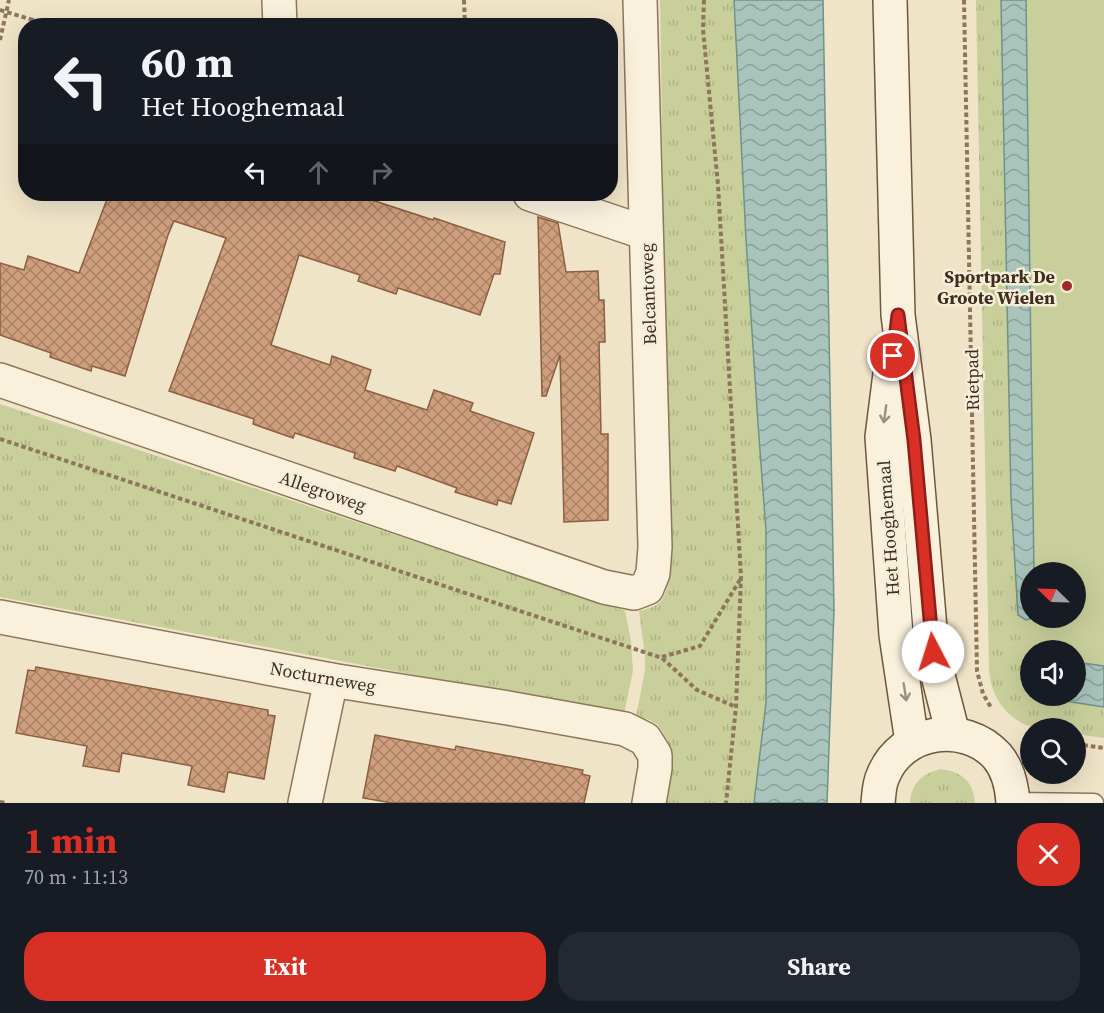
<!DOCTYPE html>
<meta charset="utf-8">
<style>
body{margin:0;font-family:"Source Serif 4",serif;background:#242831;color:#f1f3f6;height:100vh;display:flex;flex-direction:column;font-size:22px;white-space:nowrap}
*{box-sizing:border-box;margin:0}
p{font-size:20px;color:#9ea1a6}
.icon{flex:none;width:33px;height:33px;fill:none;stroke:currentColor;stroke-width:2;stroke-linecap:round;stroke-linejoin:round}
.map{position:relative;height:803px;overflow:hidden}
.sheet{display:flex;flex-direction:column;background:#171b24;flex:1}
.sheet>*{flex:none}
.guide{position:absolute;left:18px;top:18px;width:600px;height:183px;border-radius:24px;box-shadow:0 6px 24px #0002;background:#171b24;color:#f1f3f6;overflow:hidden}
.needle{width:39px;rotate:293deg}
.fabs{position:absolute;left:1020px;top:562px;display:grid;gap:12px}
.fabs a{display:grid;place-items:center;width:66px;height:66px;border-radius:50%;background:#171b24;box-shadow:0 6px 24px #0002;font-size:30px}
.pin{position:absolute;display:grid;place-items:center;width:51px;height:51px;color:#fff;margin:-26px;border:3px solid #fff;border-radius:50%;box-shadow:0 2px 6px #0007}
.me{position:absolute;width:66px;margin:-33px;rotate:355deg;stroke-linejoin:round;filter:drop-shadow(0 0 4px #0008)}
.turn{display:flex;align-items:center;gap:21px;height:126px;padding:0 24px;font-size:27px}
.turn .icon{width:78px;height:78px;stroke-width:2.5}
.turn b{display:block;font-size:42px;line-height:51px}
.lanes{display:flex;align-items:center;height:57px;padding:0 24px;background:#0003;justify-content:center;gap:30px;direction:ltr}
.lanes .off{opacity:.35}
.round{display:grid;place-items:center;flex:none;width:63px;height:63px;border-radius:24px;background:#242831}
.headline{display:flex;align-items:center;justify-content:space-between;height:102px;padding:0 24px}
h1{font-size:36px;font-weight:700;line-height:45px;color:#d93025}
.button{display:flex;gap:12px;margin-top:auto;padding:12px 24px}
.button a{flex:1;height:69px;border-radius:24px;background:#d93025;color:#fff;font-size:24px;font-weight:700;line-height:69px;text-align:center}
.button a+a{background:#242831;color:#f1f3f6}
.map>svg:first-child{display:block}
</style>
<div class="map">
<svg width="1104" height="803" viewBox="0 0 1104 803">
<defs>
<pattern id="grass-tufts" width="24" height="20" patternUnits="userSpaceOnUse" patternTransform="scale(1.5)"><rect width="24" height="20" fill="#c9cf9b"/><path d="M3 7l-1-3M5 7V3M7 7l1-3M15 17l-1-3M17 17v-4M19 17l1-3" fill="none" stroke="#aeb285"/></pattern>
<pattern id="water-waves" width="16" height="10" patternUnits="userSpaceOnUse" patternTransform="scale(1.5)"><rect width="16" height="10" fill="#a9c4bc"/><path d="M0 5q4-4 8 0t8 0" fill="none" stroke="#8ba098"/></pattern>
<pattern id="building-cross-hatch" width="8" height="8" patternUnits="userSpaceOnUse" patternTransform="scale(1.5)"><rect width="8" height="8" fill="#cf9f7d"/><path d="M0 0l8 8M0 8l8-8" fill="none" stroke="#a98266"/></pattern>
</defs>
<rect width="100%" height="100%" fill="#f0e4c8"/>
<!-- grass -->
<g fill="url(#grass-tufts)">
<path d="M660,0H734L746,239L758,424L766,531V703L754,803H667L673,757L668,741L659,726L650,720L636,717L645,670V656L639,611C660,607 665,600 669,579Z"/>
<path d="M976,0H1001L1011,498L1018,615L1026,620L1041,651H1030V696H1052L1065,701L1104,707V738L1076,734V729C1065,729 1053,730 1042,729C1019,727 1000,710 993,689C990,683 990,676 989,670Z"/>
<path d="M0,404L625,611L631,641L633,671L624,714L0,597Z"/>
<path d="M941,769C962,772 973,781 975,803H910C911,783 923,773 941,769Z"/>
</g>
<!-- pitch -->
<path fill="#c9cf9b" d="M1026,0H1104V666L1076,662V651H1041L1026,620L1033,618H1076V573H1034Z"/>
<!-- water -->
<g fill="url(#water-waves)" stroke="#6f938a" stroke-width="1.5">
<path d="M734,0H823L834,610L827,803H754L766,703V531L758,424L746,239Z"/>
<path d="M1001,0H1026L1034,573H1030V618H1033L1026,620L1018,615L1011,498Z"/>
<path d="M1076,662L1104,666V707L1065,701L1052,696H1076Z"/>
</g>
<!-- building -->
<g fill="url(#building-cross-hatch)" stroke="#8d5f41" stroke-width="1.5">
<path d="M109,194H375L372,200L433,220L434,218L505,242L500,274H494L480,315L398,288L396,294L358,281L360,275L299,255L271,345L330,365L332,356L371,370L365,390L427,410L434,390L473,403L470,411L534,433L511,504L498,500L497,505L455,492L457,488L397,466L395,471L354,458L355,453L295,433L293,438L253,424L254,419L169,391L226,238L174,221L168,235L125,376L92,366L91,371L50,357L51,353L0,335V263L24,270L28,256L79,273Z"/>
<path d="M538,217L558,223L566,272L598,271L599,300H604L605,342H599L601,434H608V520L564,522L560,355L546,396H542Z"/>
<path d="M36,667L268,710V715L275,716L264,779L228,772L224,792L188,785L192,766L122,753L119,772L83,766L87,746L16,733L28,670L35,671Z"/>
<path d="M375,735L455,750L456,746L583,770L582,774L590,776L584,803H392L363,798Z"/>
</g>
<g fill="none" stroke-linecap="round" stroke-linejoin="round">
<defs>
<path id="lane" d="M1013,802L1094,803"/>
<g id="street">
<path d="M279,0L280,26"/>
<path d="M530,194L646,233"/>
<path d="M0,380L604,587L634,593L647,588L653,573L655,547L640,0"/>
<path d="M0,617L331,680L508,708L625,729L645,739L655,755V768L649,803"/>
<path d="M305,803L331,680"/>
</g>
<g id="secondary">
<path d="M890,0L898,315L914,440L932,652L953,734"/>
<path d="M892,358L882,437L896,635L912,742"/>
<path d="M878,803C879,794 879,784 883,776C901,730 964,720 997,756C1008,769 1012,786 1013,803"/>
</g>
</defs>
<!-- lane casing -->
<use href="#lane" stroke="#8d765c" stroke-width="21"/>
<!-- street casing -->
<use href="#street" stroke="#8d765c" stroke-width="36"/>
<!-- secondary casing -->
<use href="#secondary" stroke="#6f573f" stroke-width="36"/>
<!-- path -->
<g stroke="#8d765c" stroke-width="4" stroke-dasharray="4.5 3" stroke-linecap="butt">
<path d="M464,0L465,26"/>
<path d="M704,0L703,29L718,185L741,577L736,707L726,803"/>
<path d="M964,0L977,671L983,694L992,709"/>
<path d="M0,10L33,20L36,26"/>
<path d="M0,40L9,0"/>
<path d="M0,439L662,658L697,690L736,707"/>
<path d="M662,657L700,646L741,578"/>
<path d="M1076,744L1104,748"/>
<path d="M0,802L7,803"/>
</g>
<!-- lane -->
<use href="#lane" stroke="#faf1dc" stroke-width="18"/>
<!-- street -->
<use href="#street" stroke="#faf1dc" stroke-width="33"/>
<!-- secondary -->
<use href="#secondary" stroke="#faf1dc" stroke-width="33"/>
</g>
<!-- one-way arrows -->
<defs><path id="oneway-shaft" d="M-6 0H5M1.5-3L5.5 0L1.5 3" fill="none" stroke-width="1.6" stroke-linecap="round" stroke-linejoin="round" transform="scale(1.5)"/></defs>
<g stroke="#9c907e">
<use href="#oneway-shaft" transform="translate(885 414) rotate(98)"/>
<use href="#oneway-shaft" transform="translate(905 692) rotate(81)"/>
</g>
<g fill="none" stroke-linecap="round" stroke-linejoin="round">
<defs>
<path id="route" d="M893,356L898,315L914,440L933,652"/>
</defs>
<!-- route casing -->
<use href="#route" stroke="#8d1f18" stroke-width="15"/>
<!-- route -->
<use href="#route" stroke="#d93025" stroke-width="10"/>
</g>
<!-- markers -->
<circle fill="#9e2a2b" stroke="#f7eed8" stroke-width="2" cx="1067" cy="286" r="6"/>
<g text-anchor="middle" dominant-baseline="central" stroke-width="5" stroke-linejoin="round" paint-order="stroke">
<!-- poi labels -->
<g font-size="18" font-weight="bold" fill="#3d2e20" stroke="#f7eed8" text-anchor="end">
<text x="1055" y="276">Sportpark De<tspan x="1055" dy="21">Groote Wielen</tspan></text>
</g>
<!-- street labels -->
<g font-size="18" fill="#3d2e20" stroke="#f7eed8">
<text transform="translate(648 294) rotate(-92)">Belcantoweg</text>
<text transform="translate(972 380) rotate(-91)">Rietpad</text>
<text transform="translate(323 491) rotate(19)">Allegroweg</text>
<text transform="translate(888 528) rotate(-94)">Het Hooghemaal</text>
<text transform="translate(323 677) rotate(10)">Nocturneweg</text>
</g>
</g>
</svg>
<div class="fabs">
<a><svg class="needle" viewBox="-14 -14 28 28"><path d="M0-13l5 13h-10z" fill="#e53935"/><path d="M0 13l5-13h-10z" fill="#9ea1a6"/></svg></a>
<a><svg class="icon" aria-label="sound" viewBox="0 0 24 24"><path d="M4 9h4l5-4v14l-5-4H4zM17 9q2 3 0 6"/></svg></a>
<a><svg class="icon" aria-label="search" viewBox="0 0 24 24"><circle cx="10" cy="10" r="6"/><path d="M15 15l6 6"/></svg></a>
</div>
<div class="pin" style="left:893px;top:356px;background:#d93025"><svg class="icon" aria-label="arrive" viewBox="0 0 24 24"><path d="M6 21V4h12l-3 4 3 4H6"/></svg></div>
<svg class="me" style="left:933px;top:652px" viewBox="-20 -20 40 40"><circle r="19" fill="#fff"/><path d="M0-13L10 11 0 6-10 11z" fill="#d93025"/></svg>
<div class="guide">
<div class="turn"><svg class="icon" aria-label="left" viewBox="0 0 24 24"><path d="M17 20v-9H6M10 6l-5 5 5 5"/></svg><div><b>60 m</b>Het Hooghemaal</div></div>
<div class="lanes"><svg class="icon" aria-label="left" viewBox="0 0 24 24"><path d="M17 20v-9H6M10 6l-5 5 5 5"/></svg><svg class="icon off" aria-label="ahead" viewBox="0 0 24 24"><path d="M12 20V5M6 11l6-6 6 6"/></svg><svg class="icon off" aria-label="right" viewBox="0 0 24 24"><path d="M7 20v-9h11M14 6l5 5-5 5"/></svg></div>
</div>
</div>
<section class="sheet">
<div class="headline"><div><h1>1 min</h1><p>70 m · 11:13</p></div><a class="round" style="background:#d93025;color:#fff"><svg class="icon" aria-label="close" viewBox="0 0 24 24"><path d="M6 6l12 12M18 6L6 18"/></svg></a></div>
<div class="button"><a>Exit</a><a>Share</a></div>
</section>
